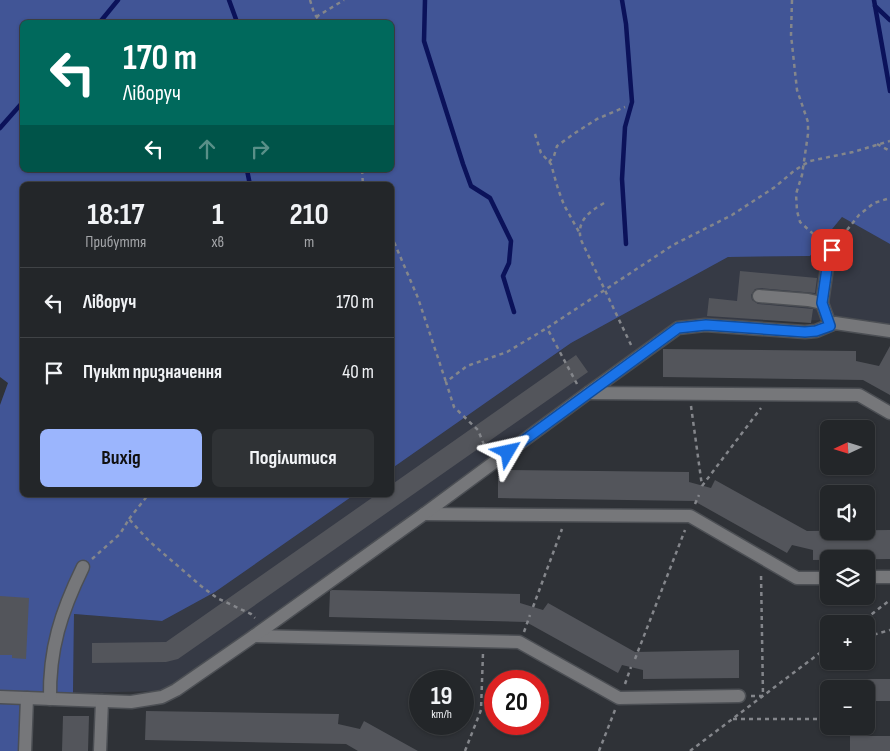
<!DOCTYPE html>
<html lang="uk">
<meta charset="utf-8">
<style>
body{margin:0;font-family:"Sofia Sans Condensed",sans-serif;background:#2f3235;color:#f1f3f6;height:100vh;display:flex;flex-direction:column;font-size:19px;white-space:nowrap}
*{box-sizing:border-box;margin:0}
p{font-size:16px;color:#a3a5a8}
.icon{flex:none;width:28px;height:28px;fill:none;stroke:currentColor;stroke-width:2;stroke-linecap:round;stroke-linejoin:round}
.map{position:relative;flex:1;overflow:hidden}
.side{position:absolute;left:20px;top:182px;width:374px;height:315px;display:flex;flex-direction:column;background:#232629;border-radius:8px;box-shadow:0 1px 4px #0004,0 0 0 1px #404346}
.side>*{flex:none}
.top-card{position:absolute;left:20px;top:20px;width:374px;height:152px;border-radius:8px;box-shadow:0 1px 4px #0004,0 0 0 1px #404346;background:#00695c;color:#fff;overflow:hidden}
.needle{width:32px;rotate:266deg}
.controls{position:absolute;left:820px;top:420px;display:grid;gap:10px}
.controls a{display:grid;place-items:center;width:55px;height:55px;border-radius:8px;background:#232629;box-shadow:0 1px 4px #0004,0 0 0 1px #404346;font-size:25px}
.speed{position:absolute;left:409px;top:670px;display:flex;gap:10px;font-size:25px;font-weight:700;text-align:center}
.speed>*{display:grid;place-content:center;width:65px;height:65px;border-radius:50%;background:#232629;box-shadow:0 1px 4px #0004,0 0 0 1px #404346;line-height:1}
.speed small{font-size:12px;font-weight:400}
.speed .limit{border:8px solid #d22;background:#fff;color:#111}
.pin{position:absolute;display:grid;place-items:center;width:42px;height:42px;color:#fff;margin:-21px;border-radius:10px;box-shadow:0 2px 8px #0006}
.me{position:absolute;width:55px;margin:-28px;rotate:54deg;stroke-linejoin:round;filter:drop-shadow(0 0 4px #0008)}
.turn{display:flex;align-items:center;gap:18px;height:105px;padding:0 20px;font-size:22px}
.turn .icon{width:65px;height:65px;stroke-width:2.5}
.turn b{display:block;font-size:35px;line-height:42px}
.lanes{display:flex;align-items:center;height:48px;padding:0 20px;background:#0003;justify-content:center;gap:25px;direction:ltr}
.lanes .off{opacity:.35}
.eta{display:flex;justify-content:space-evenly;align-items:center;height:85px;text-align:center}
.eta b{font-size:30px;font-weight:700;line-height:35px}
.button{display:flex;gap:10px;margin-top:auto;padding:10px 20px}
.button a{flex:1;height:58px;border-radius:8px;background:#9bb5fd;color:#111;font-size:20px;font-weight:700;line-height:58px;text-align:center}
.button a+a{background:#2f3235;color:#f1f3f6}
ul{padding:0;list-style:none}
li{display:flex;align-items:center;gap:15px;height:70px;padding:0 20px;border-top:1px solid #404346}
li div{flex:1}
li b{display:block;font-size:19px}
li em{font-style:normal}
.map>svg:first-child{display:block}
</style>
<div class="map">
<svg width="890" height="751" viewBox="0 0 890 751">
<rect width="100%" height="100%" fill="#2f3237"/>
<!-- built -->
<path fill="#363a45" d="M842,217L890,244V327L868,320L685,321L591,389L582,390L252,634L163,691L73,693L74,614L162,621L215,592L354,495H391V469L571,343L728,257L810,256Z"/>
<!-- green -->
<g fill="#415596" fill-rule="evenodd">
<path d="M0,0H890V244L842,217L810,256L728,257L571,343L391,469V185H22V495H354L215,592L162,621L74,614L73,693L0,691V405L8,383L0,377ZM22,22H391V170H22Z"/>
<path d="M0,698H32L31,751H0Z"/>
</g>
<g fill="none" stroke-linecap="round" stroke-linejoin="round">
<!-- stream -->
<g stroke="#0b125a" stroke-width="4.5">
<path d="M229,0L237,22"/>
<path d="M425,0L424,41L463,164L471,186L490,198L511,241L509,263L503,276L514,312"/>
<path d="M622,0L626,24L632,102L625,127L622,179L626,244"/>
<path d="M874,0L890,91"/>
<path d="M875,6L890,20"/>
<path d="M100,22L118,0"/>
<path d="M0,128L22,103"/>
<path d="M247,170L250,185"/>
</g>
</g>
<!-- building -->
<g fill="#53555b">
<path d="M740,271L817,278L815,293L760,288L755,289L751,295L752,300L758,304L813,309L811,323L707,316L709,298L737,301Z"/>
<path d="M890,346V395L863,380L663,377V349L856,351V361L879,366Z"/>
<path d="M576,355L588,372L178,659L166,662L92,663V643L166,642L376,495H391V485Z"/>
<path d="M498,470L689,472V482L711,488L715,480L807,531L890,530V559L813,560V550L792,545L787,553L694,501L498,498Z"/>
<path d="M332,590L520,594V603L543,610L548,603L635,652L739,650V678L643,679V670L622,665L618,673L526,622L329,617L330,591Z"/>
<path d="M0,596L29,598L26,659L12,658V655H0Z"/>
<rect x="866" y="679" width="24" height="22"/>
<path d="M146,711L339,714L338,724L360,729L364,721L418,751H358L346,744L145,740Z"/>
<path d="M63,716H89L88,751H62Z"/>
<rect x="850" y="736" width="40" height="15"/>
</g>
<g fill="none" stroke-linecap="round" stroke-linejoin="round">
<defs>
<g id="minor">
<path d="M759,296L808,300L822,303"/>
<path d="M830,325L822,303L829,254L839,238"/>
<path d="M890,331L835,323L816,331L805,332L705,325L678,328L588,393L859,395L890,413"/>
<path d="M424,514L690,516L797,578H829"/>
<path d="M866,577H890"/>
<path d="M254,636L519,642L619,698L739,696"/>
<path d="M0,697L131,702L162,697L176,690L254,636L424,514L588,393"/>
<path d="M50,699C49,649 61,612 83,567"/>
<path d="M25,751L27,698"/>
<path d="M100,751L102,701"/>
</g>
</defs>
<!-- minor casing -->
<use href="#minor" stroke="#4c4f54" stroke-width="15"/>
<!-- path -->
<g stroke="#84868b" stroke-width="2.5" stroke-dasharray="4 4" stroke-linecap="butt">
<path d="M310,0L314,13L320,22"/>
<path d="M792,0L791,35L797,90L808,122V134L802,175L796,194L797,211L800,222L821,241"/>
<path d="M316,17L344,0"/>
<path d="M535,134L541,153L551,164L558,189L564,205L579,232"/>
<path d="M877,144L890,151"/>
<path d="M549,162L554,156L557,146L575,133L597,119L625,107"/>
<path d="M362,170L363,185"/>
<path d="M604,203C589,212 576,221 581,240L632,347"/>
<path d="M847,230L859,215L874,203L890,198"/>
<path d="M391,235L418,298L446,382"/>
<path d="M577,384L547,328L673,245L732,215L775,187L795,170L810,161L853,152L890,141"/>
<path d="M691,406L702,486"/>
<path d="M487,452L478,430L454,407L446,382L467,366L507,352L547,328"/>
<path d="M702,486L761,408"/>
<path d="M695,504L699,495"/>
<path d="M129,519L148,495"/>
<path d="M92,559L120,534L129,519L149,541L201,586L217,598L251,614L255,618"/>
<path d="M533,607L562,529"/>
<path d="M859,624L890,600"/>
<path d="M524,632L530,615"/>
<path d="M866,637L890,630"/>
<path d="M635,659L685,530"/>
<path d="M625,684L631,667"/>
<path d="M751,696H763L761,573"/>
<path d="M733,719H829"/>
<path d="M465,751L481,710L483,653"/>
<path d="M599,751L615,710"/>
<path d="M690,751L829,646"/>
</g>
<!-- minor -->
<use href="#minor" stroke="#76777a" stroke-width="12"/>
</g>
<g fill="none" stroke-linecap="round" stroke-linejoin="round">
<defs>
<path id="route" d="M508,452L678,328L706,325L805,332L816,331L830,326L822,303L829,254L832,250"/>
</defs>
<!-- route casing -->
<use href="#route" stroke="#114b97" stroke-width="12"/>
<!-- route -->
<use href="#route" stroke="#1a73e8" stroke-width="9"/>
</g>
</svg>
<div class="controls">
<a><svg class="needle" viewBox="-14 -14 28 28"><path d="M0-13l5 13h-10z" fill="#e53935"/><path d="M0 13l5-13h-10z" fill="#a3a5a8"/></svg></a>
<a><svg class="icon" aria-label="sound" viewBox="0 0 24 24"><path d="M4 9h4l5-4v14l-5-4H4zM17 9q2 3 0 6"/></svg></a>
<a><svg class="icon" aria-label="layers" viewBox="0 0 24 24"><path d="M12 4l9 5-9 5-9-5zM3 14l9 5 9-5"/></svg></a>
<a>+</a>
<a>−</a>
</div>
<div class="speed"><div>19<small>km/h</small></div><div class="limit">20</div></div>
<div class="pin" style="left:832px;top:250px;background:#d93025"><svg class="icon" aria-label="arrive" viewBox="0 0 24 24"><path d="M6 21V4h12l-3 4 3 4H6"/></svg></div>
<svg class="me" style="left:508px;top:452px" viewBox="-20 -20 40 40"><path d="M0-17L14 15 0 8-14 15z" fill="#1a73e8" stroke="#fff" stroke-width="4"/></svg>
<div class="top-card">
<div class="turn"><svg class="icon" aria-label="left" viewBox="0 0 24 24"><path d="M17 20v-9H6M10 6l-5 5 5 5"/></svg><div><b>170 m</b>Ліворуч</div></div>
<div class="lanes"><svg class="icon" aria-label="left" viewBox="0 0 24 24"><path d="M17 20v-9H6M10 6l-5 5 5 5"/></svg><svg class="icon off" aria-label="ahead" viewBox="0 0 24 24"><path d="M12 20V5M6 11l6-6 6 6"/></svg><svg class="icon off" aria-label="right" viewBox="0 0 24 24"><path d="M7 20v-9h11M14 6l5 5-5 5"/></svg></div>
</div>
<section class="side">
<div class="eta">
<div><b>18:17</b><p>Прибуття</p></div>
<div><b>1</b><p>хв</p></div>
<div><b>210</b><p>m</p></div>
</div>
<ul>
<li><svg class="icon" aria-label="left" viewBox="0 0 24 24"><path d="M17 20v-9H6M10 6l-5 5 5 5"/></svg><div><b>Ліворуч</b></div><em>170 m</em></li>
<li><svg class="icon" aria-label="arrive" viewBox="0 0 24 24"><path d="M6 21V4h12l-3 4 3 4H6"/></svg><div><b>Пункт призначення</b></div><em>40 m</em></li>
</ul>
<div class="button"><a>Вихід</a><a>Поділитися</a></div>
</section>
</div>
